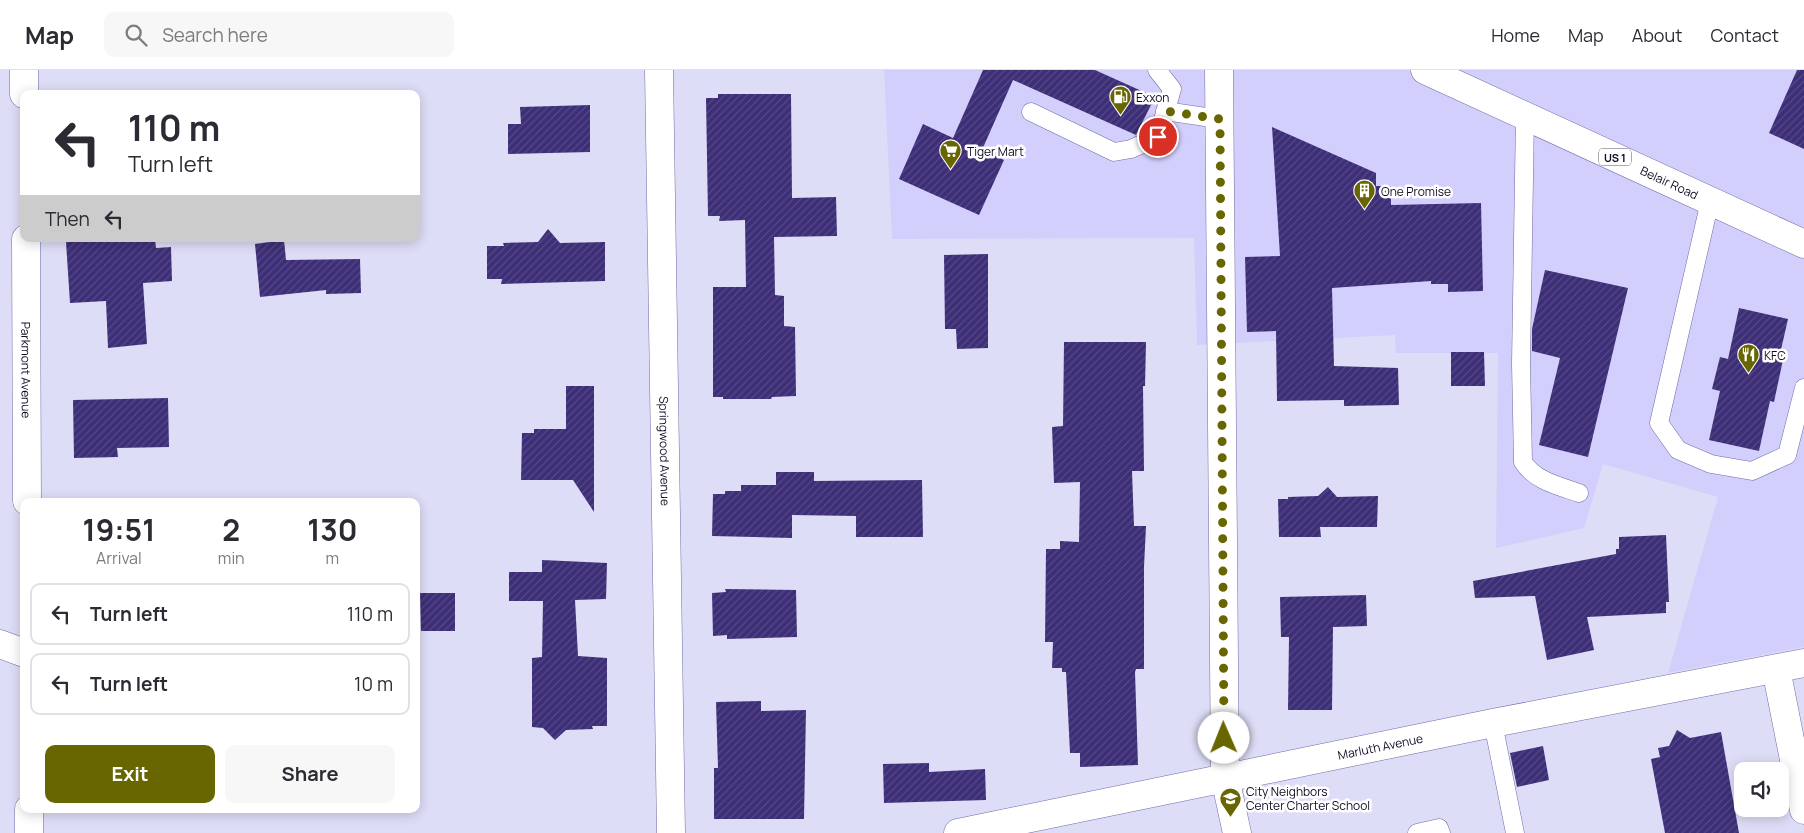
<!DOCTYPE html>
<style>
body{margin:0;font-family:Manrope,sans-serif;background:#f7f7f7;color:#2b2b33;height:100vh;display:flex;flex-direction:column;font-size:19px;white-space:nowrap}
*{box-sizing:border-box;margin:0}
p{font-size:16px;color:#7c7c81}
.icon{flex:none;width:28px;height:28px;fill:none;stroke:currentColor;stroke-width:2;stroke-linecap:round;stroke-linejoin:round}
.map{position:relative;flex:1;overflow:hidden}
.panel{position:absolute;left:20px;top:428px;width:400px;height:315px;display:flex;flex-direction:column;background:#fff;border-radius:10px;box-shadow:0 2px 12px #0003}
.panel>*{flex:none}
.guide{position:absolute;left:20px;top:20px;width:400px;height:152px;border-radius:10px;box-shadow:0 2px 12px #0003;background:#fff;color:#2b2b33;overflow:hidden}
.buttons{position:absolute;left:1734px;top:692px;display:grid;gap:10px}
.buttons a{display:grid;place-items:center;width:55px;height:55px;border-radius:10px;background:#fff;box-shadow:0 2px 12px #0003;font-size:25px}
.pin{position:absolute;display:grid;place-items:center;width:42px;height:42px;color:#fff;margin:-21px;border:2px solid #fff;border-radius:50%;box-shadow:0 1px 5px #0007}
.me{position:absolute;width:55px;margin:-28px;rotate:359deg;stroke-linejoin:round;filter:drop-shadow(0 0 4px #0008)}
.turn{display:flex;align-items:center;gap:18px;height:105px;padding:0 25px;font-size:22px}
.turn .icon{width:65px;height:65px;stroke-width:2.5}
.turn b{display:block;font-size:35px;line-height:42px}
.then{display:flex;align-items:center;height:48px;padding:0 25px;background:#0003;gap:10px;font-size:19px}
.eta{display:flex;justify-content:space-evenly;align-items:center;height:85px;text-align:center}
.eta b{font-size:30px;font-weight:700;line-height:35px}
.cta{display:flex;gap:10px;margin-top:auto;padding:10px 25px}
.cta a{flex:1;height:58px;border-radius:10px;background:#686600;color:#fff;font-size:20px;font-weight:700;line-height:58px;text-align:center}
.cta a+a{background:#f7f7f7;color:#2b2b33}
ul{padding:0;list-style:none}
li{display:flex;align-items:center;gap:15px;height:62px;margin:0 10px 8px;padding:0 15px;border:2px solid #e1e1e2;border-radius:10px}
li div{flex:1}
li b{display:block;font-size:19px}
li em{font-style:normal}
header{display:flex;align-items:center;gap:30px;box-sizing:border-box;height:70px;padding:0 25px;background:#fff;border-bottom:1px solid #e1e1e2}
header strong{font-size:24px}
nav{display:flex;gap:28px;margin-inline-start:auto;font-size:18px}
.search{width:350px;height:45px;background:#f7f7f7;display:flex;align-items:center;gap:12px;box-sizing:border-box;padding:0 18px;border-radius:10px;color:#7c7c81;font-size:19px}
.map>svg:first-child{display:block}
</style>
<header>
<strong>Map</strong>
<div class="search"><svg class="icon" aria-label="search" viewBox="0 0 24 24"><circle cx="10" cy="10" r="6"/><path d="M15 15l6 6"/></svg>Search here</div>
<nav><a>Home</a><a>Map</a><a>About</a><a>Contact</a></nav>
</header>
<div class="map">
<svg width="1804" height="763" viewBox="0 0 1804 763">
<defs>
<pattern id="building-hatch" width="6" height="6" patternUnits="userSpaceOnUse" patternTransform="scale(1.25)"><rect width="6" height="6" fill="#3d2e77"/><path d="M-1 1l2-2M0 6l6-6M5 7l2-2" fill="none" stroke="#554985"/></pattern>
</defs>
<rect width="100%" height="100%" fill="#deddf7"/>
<!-- built -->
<path fill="#d3cffc" d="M884,0H1804V577L1668,603L1718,427L1603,394L1584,458L1496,478L1498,283H1396L1395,265L1197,275L1194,168L892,169Z"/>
<!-- building -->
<g fill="url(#building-hatch)">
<path d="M983,0H1095L1155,27L1136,65L1013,10L982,80L1004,90L979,145L899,109L923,54L953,68Z"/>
<path d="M1797,0H1804V79L1769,63Z"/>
<path d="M718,24H791L792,128L836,127L837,166L774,167L775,225L784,226V256L795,257L796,326L772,327L771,329H723V327H713V217H746L745,150L719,151L720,146H708L706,28H718Z"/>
<path d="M590,35V82L508,84V54H521L520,37Z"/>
<path d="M1272,57L1376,103V116H1391V135L1481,133L1483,221L1448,222V214H1431V211L1332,218L1334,296L1398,298L1399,335L1344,336V330L1277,331L1276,261L1247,262L1245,187L1280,186Z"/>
<path d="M548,159L560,173L605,172V211L501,214L502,209H487V176H504L503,173L538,172Z"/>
<path d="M125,169H155L156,178L171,177L172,211L143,213L147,274L108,278L106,231L70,233L66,172Z"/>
<path d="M284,170L286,190L360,189L361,223L326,224V220L260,227L255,174Z"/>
<path d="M988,184V278L957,279L956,259H945L944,185Z"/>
<path d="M1545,200L1628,218L1588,387L1539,375L1560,288L1532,281V259Z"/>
<path d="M1739,238L1788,249L1780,284L1784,285L1774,332L1770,331L1759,381L1709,370L1720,321L1712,319L1720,287L1728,289Z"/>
<path d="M1064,272H1146L1145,316H1143L1144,401H1132L1134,456H1146L1144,497V599H1136L1135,602L1138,695L1080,697V683H1070L1066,602H1062V598H1052L1053,572H1045L1046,479H1060V471L1079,472L1080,412L1054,413L1052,357L1063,356Z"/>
<path d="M1451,282H1484L1485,316H1451Z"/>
<path d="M566,316H594V442L573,410H521L522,363H534V359H566Z"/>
<path d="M168,328L169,377L117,378L118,387L74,388L73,330Z"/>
<path d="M776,402H814V411L922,410L923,467H856V446L792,445V468L712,466L713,424H725V421H741V415H776Z"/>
<path d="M1328,417L1337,427L1378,426L1377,457H1320L1321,467H1279L1278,429H1288V427L1318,426Z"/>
<path d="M1666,465L1669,532H1666V543L1587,547L1594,580L1547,590L1535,526L1475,528L1473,511L1616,484V479H1619V467Z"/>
<path d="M542,490L607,493L606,529L575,530L578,586L607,588V656H592L593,659L566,660L555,670L543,658L532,657V588L542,587L543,531H509V502H542Z"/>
<path d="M725,519L796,520L797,567L727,569V565L713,566L712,523L726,522Z"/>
<path d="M420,523H455V561H421Z"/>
<path d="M1366,525L1367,556L1333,557L1332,640H1288L1289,567H1281L1280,527Z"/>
<path d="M761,631V641L806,640L804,749H714V698H718L716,632Z"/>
<path d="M1677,660L1690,668L1721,662L1739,763H1665L1651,689L1660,687L1658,678L1669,676Z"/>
<path d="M1543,676L1549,710L1517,717L1510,683Z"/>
<path d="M929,693V702L985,699L986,730L884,733L883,694Z"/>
</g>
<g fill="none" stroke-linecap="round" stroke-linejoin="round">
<defs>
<g id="lane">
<path d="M1165,41L1219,49"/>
<path d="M1031,42L1114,82L1131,79L1158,67L1172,19L1157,0"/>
<path d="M1525,46L1521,294L1523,392C1535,411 1559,416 1579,423"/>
<path d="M1710,131L1659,353L1678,380L1711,394L1752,401L1787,385L1804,318"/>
<path d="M1493,653L1515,763"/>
<path d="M1417,763L1439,758L1441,763"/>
</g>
<g id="street">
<path d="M24,0V24"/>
<path id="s1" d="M659,0L671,763"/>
<path d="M1219,0L1225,708L1237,763"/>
<path id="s2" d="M26,169L27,431"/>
<path d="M0,574L24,583"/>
<path d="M1776,599L1804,740"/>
<path d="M29,739V763"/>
<path id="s3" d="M958,763L1493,653L1804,593"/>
</g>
<g id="primary">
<path id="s4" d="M1425,0L1804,174"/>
</g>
</defs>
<!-- lane casing -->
<use href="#lane" stroke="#716aa5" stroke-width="19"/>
<!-- street casing -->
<use href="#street" stroke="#716aa5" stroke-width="29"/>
<!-- primary casing -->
<use href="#primary" stroke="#716aa5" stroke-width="29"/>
<!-- lane -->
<use href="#lane" stroke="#fff" stroke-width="18"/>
<!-- street -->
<use href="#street" stroke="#fff" stroke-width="28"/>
<!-- primary -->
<use href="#primary" stroke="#fff" stroke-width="28"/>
</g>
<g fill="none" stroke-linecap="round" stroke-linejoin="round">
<!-- route -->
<path stroke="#686600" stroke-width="9" stroke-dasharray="0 16.2" d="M1158,67L1165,41L1220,49L1224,668"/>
</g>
<!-- icons -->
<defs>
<symbol id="fuel-pin" viewBox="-11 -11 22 30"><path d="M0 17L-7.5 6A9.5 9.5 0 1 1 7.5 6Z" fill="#686600" stroke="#fff"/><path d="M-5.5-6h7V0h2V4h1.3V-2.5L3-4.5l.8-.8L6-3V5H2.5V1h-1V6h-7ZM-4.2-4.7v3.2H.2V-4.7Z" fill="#fff"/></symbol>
<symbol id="supermarket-pin" viewBox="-11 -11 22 30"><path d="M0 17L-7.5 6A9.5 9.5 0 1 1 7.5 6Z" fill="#686600" stroke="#fff"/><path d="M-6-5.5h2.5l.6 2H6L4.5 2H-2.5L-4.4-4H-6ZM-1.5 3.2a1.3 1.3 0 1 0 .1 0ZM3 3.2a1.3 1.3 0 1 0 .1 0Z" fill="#fff"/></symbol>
<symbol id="building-pin" viewBox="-11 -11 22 30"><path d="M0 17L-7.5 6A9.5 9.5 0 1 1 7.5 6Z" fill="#686600" stroke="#fff"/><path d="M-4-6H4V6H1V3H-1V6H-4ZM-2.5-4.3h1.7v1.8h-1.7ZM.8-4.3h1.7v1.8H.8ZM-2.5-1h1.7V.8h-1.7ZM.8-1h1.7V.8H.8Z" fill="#fff"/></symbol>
<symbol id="restaurant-pin" viewBox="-11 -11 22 30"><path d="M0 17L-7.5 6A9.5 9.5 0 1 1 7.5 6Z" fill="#686600" stroke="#fff"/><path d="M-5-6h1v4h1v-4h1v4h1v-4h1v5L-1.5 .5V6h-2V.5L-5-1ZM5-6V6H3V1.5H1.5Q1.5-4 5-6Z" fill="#fff"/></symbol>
<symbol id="school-pin" viewBox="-11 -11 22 30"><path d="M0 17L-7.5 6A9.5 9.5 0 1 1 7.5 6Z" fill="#686600" stroke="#fff"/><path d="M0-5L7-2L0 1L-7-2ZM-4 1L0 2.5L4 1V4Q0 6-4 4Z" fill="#fff"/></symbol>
</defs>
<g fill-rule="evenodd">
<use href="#fuel-pin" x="1108" y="14" width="25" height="34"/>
<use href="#supermarket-pin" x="938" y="68" width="25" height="34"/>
<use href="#building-pin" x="1352" y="108" width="25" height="34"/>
<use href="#restaurant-pin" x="1736" y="272" width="25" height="34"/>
<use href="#school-pin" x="1218" y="716" width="25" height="34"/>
</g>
<g text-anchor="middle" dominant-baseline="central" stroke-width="5" stroke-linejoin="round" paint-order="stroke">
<!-- shield labels -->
<rect fill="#fff" stroke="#575564" stroke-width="1" x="1599" y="78.5" width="32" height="17" rx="4"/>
<g font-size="11" font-weight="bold" fill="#0f0c22">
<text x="1615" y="87">US 1</text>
</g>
<!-- poi labels -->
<g font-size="12" fill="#0f0c22" stroke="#fff" text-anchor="start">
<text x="1136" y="27">Exxon</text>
<text x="967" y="81">Tiger Mart</text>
<text x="1381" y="121">One Promise</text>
<text x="1764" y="285">KFC</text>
<text x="1246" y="721">City Neighbors<tspan x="1246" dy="14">Center Charter School</tspan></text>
</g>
<!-- street labels -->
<g font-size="12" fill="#0f0c22" stroke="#fff">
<text stroke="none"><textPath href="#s4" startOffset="269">Belair Road</textPath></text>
<text stroke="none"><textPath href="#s2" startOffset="131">Parkmont Avenue</textPath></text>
<text stroke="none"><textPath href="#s1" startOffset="381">Springwood Avenue</textPath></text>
<text stroke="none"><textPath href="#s3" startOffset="431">Marluth Avenue</textPath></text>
</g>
</g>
</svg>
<div class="buttons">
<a><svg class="icon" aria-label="sound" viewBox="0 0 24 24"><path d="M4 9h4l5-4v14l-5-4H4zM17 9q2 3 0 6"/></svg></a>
</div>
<div class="pin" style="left:1158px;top:67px;background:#d93025"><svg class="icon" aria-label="arrive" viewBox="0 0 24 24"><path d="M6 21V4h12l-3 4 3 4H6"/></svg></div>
<svg class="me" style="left:1224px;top:668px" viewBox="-20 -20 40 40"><circle r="19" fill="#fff"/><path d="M0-13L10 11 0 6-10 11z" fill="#686600"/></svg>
<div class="guide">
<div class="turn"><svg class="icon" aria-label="left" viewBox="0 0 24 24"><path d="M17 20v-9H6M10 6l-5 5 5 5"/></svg><div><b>110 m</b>Turn left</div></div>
<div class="then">Then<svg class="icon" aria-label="left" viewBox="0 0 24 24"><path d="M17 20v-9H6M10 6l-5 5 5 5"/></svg></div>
</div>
<section class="panel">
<div class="eta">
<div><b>19:51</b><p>Arrival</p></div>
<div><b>2</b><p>min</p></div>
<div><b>130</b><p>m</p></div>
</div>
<ul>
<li><svg class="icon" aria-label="left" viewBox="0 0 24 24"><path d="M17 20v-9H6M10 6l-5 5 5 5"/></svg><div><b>Turn left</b></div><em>110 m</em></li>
<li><svg class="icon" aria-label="left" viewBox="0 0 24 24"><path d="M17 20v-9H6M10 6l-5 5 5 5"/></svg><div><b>Turn left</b></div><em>10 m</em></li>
</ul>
<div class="cta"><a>Exit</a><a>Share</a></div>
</section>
</div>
